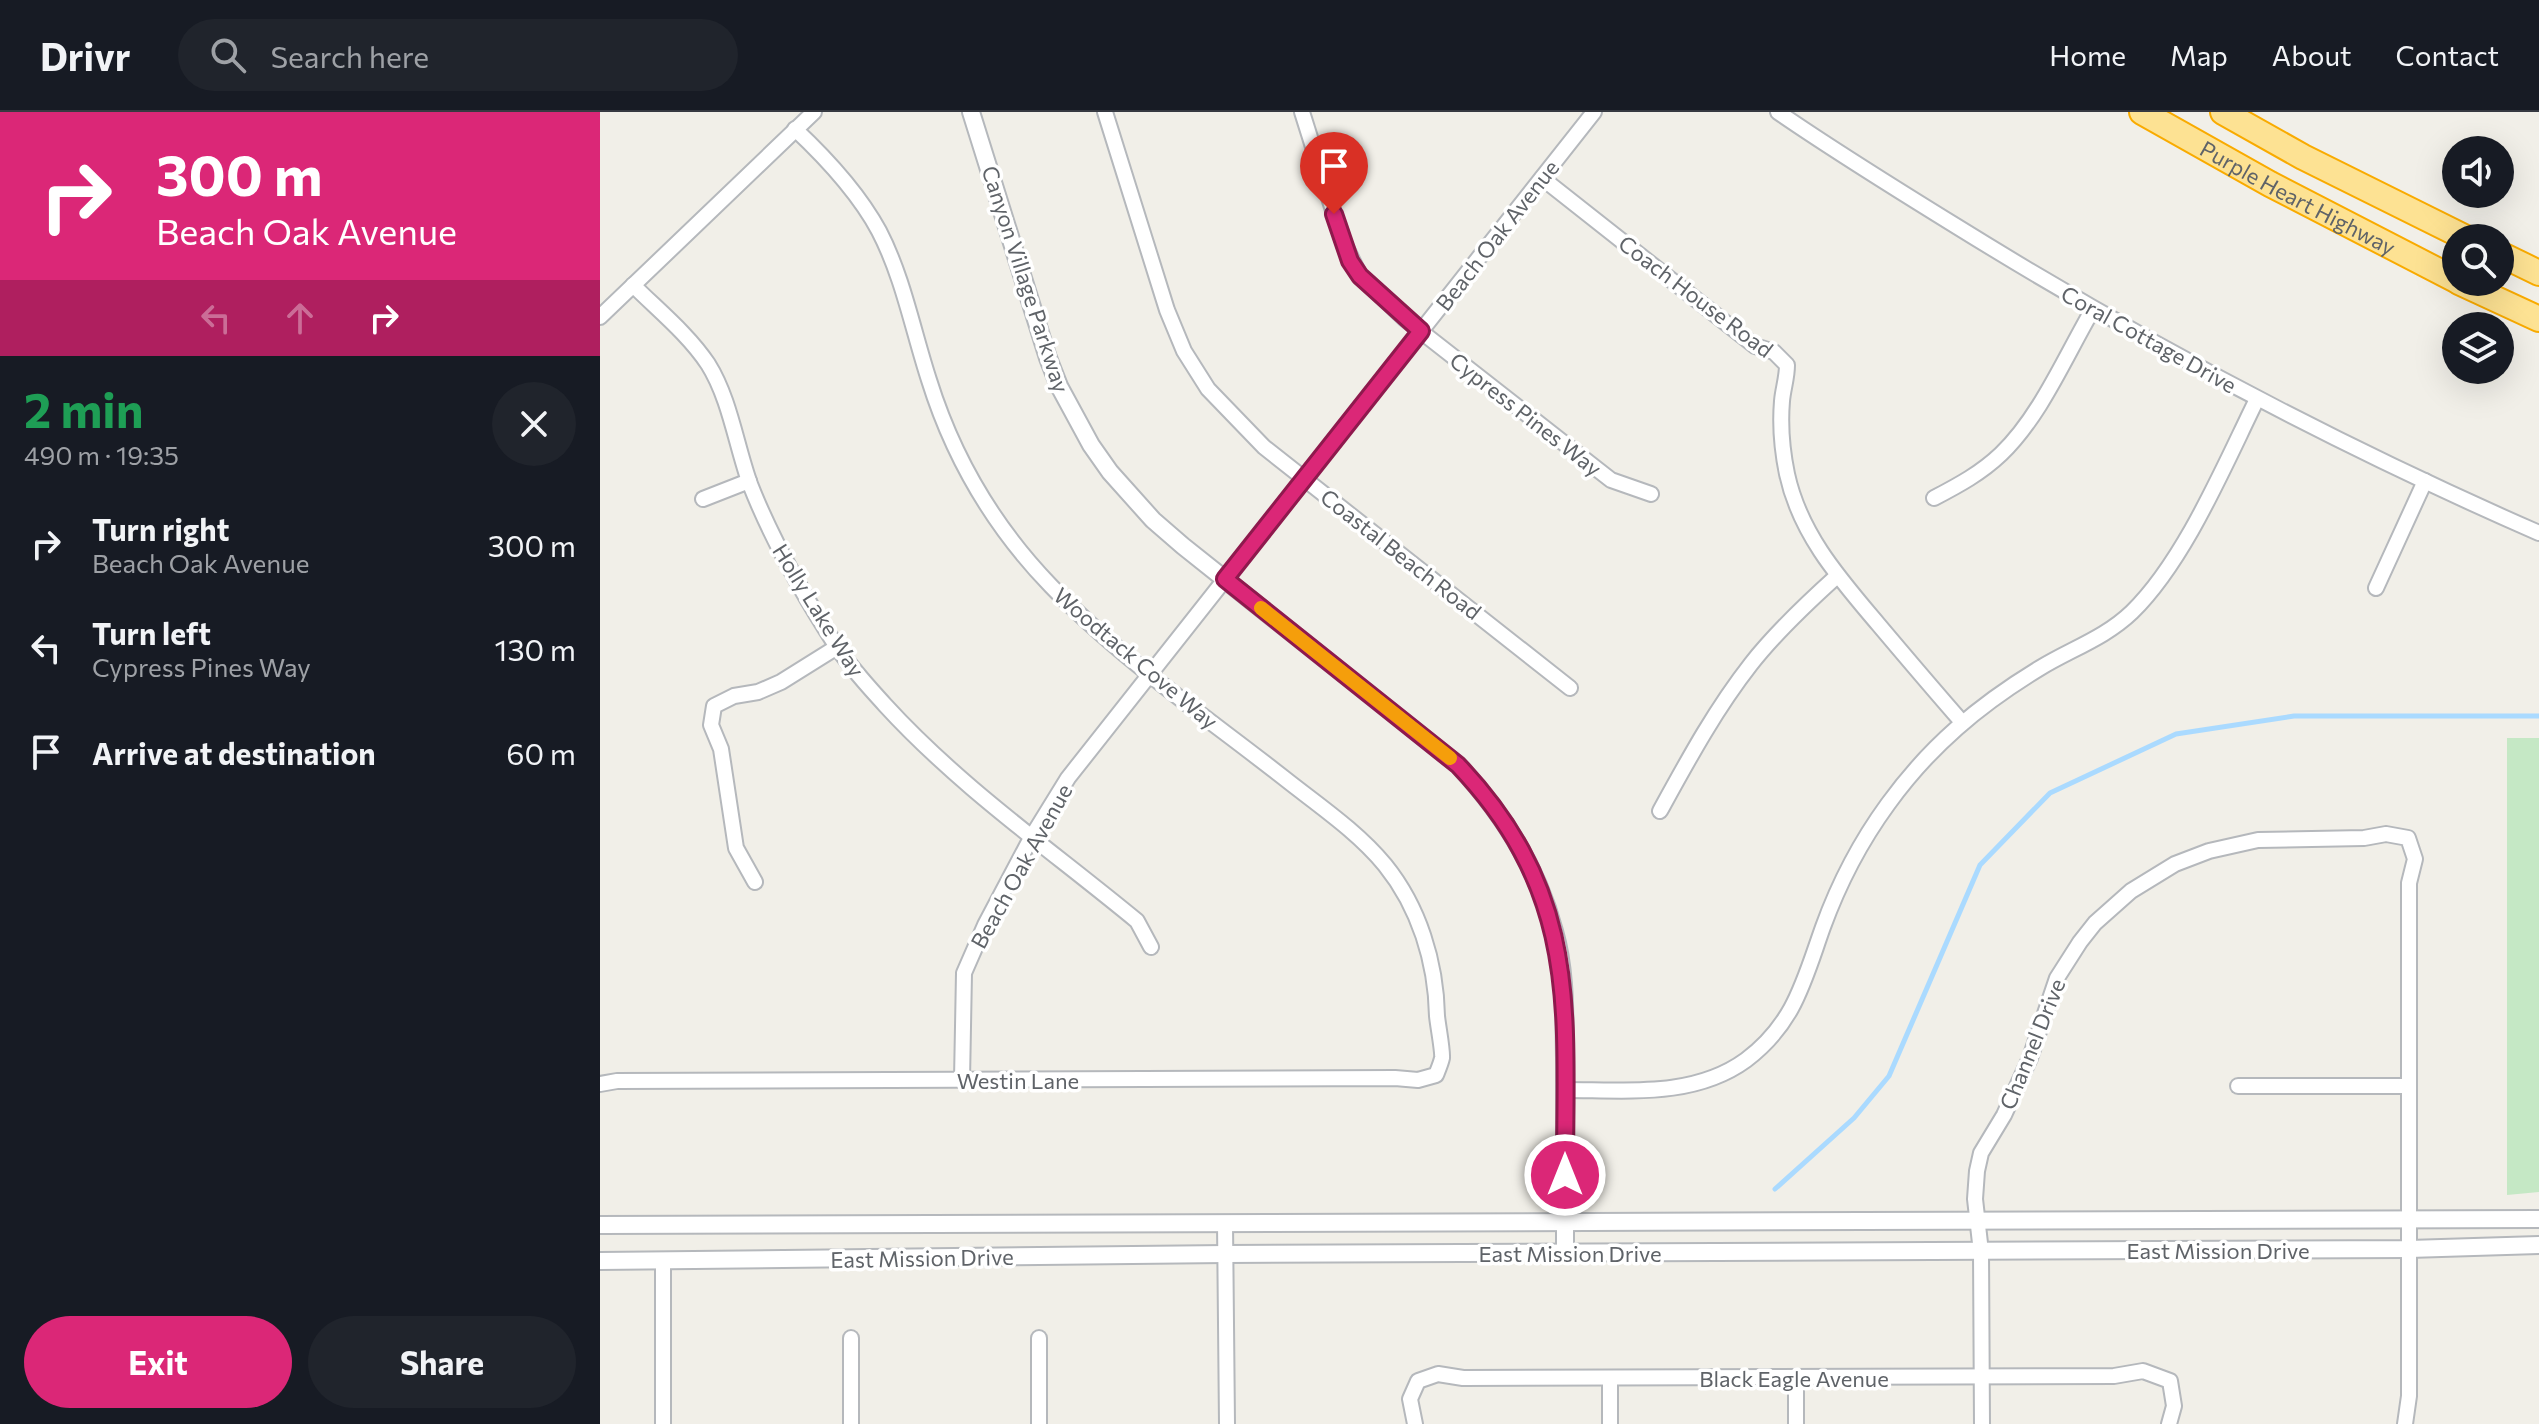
<!DOCTYPE html>
<meta charset="utf-8">
<style>
body{margin:0;font-family:Commissioner,sans-serif;background:#20242c;color:#f1f3f6;height:100vh;display:flex;flex-direction:column;font-size:30px;white-space:nowrap}
*{box-sizing:border-box;margin:0}
p{font-size:26px;color:#9ea1a6}
.icon{flex:none;width:44px;height:44px;fill:none;stroke:currentColor;stroke-width:2;stroke-linecap:round;stroke-linejoin:round}
.map{position:relative;flex:1;overflow:hidden}
.panel{display:flex;flex-direction:column;background:#171b24;width:600px}
.panel>*{flex:none}
.guide{background:#db2777;color:#fff;overflow:hidden}
.fabs{position:absolute;left:1842px;top:24px;display:grid;gap:16px}
.fabs a{display:grid;place-items:center;width:72px;height:72px;border-radius:50%;background:#171b24;box-shadow:0 8px 32px #0002;font-size:40px}
.pin{position:absolute;display:grid;place-items:center;width:68px;height:68px;color:#fff;margin:-82px -34px;border-radius:50% 50% 50% 0;rotate:-45deg;box-shadow:0 0 8px #0007}
.pin .icon{rotate:45deg}
.me{position:absolute;width:88px;margin:-44px;rotate:0deg;stroke-linejoin:round;filter:drop-shadow(0 0 6px #0008)}
.turn{display:flex;align-items:center;gap:28px;height:168px;padding:0 24px;font-size:36px}
.turn .icon{width:104px;height:104px;stroke-width:2.5}
.turn b{display:block;font-size:56px;line-height:68px}
.lanes{display:flex;align-items:center;height:76px;padding:0 24px;background:#0003;justify-content:center;gap:40px;direction:ltr}
.lanes .off{opacity:.35}
.round{display:grid;place-items:center;flex:none;width:84px;height:84px;border-radius:42px;background:#20242c}
.head{display:flex;align-items:center;justify-content:space-between;height:136px;padding:0 24px}
h1{font-size:48px;font-weight:700;line-height:60px;color:#1e9e55}
.primary-button{display:flex;gap:16px;margin-top:auto;padding:16px 24px}
.primary-button a{flex:1;height:92px;border-radius:48px;background:#db2777;color:#fff;font-size:32px;font-weight:700;line-height:92px;text-align:center}
.primary-button a+a{background:#20242c;color:#f1f3f6}
ul{padding:0;list-style:none}
li{display:flex;align-items:center;gap:24px;height:104px;padding:0 24px}
li div{flex:1}
li b{display:block;font-size:30px}
li em{font-style:normal}
header{display:flex;align-items:center;gap:48px;box-sizing:border-box;height:112px;padding:0 40px;background:#171b24;border-bottom:2px solid #363941}
header strong{font-size:38px}
nav{display:flex;gap:44px;margin-inline-start:auto;font-size:28px}
.search{width:560px;height:72px;background:#20242c;display:flex;align-items:center;gap:20px;box-sizing:border-box;padding:0 28px;border-radius:44px;color:#9ea1a6;font-size:30px}
main{display:flex;flex:1;min-height:0}
.map>svg:first-child{display:block}
</style>
<header>
<strong>Drivr</strong>
<div class="search"><svg class="icon" aria-label="search" viewBox="0 0 24 24"><circle cx="10" cy="10" r="6"/><path d="M15 15l6 6"/></svg>Search here</div>
<nav><a>Home</a><a>Map</a><a>About</a><a>Contact</a></nav>
</header>
<main>
<section class="panel">
<div class="guide">
<div class="turn"><svg class="icon" aria-label="right" viewBox="0 0 24 24"><path d="M7 20v-9h11M14 6l5 5-5 5"/></svg><div><b>300 m</b>Beach Oak Avenue</div></div>
<div class="lanes"><svg class="icon off" aria-label="left" viewBox="0 0 24 24"><path d="M17 20v-9H6M10 6l-5 5 5 5"/></svg><svg class="icon off" aria-label="ahead" viewBox="0 0 24 24"><path d="M12 20V5M6 11l6-6 6 6"/></svg><svg class="icon" aria-label="right" viewBox="0 0 24 24"><path d="M7 20v-9h11M14 6l5 5-5 5"/></svg></div>
</div>
<div class="head"><div><h1>2 min</h1><p>490 m · 19:35</p></div><a class="round"><svg class="icon" aria-label="close" viewBox="0 0 24 24"><path d="M6 6l12 12M18 6L6 18"/></svg></a></div>
<ul>
<li><svg class="icon" aria-label="right" viewBox="0 0 24 24"><path d="M7 20v-9h11M14 6l5 5-5 5"/></svg><div><b>Turn right</b><p>Beach Oak Avenue</p></div><em>300 m</em></li>
<li><svg class="icon" aria-label="left" viewBox="0 0 24 24"><path d="M17 20v-9H6M10 6l-5 5 5 5"/></svg><div><b>Turn left</b><p>Cypress Pines Way</p></div><em>130 m</em></li>
<li><svg class="icon" aria-label="arrive" viewBox="0 0 24 24"><path d="M6 21V4h12l-3 4 3 4H6"/></svg><div><b>Arrive at destination</b></div><em>60 m</em></li>
</ul>
<div class="primary-button"><a>Exit</a><a>Share</a></div>
</section>
<div class="map">
<svg width="1939" height="1312" viewBox="0 0 1939 1312">
<rect width="100%" height="100%" fill="#f1efe8"/>
<!-- green -->
<path fill="#c5e8c5" d="M1907,626H1939V1080L1907,1083Z"/>
<g fill="none" stroke-linecap="round" stroke-linejoin="round">
<!-- stream -->
<path stroke="#aadaff" stroke-width="5" d="M1175,1077L1254,1006L1289,964L1380,753L1450,681L1576,622L1694,604H1939"/>
<defs>
<g id="minor">
<path d="M505,0L567,198L584,239L608,277L664,335L970,576"/>
<path d="M702,0L742,127L760,164L805,207L1011,368L1051,382"/>
<path d="M1178,0C1236,40 1296,77 1356,114C1543,230 1737,333 1939,421"/>
<path d="M942,66L1155,234L1174,240L1187,253C1187,266 1183,277 1182,289C1180,313 1182,338 1187,362C1200,422 1239,466 1278,512C1305,544 1333,577 1361,609"/>
<path d="M33,173C58,198 88,222 108,252C130,287 136,333 150,372C172,428 202,481 235,532C249,554 267,573 285,593C360,675 451,738 537,809L551,835"/>
<path d="M0,205L214,0"/>
<path d="M1334,386C1359,373 1381,361 1401,342C1440,305 1466,243 1493,197"/>
<path d="M103,387L149,369"/>
<path d="M1776,476L1825,369"/>
<path d="M1060,699C1088,648 1115,598 1151,552C1176,520 1207,491 1237,464"/>
<path d="M155,770L136,736L121,637L111,613L114,594L134,584L158,580L181,570L237,535"/>
<path d="M362,968L364,861L385,813L431,726L468,666L994,0"/>
<path d="M0,972L17,969L795,966L818,968L836,963C838,958 841,951 842,946C843,940 838,914 837,904C836,850 819,795 785,753C757,719 718,693 684,666C606,605 520,546 451,474C395,416 353,345 329,268C313,219 303,165 279,119C258,80 227,47 195,17"/>
<path d="M1638,974H1809"/>
<path d="M965,978C1026,978 1094,986 1146,948C1195,911 1204,868 1223,815C1239,771 1261,729 1288,692C1330,634 1379,593 1440,556C1471,537 1505,526 1532,500C1585,448 1624,354 1657,287"/>
<path d="M625,1111L627,1312"/>
<path d="M251,1226V1312"/>
<path d="M1196,1266V1312"/>
<path d="M63,1312V1149"/>
<path d="M439,1312V1226"/>
<path d="M815,1312L810,1287L818,1269L838,1262L863,1266L1514,1264L1543,1259L1570,1269L1574,1294L1569,1312"/>
<path d="M1010,1312V1267"/>
<path d="M1382,1312L1381,1140L1375,1087L1377,1059L1381,1041L1404,1003L1430,946L1457,866L1480,830L1495,811L1531,779L1575,752L1609,739L1658,728L1764,726L1786,722L1808,726L1815,747L1809,771V1284L1805,1312"/>
</g>
<g id="tertiary">
<path d="M371,0L448,246L459,274L491,333L510,360L553,408L583,434L858,653C903,701 937,755 954,819C966,861 964,903 965,946C965,1011 965,1075 965,1140"/>
<path d="M0,1113L1939,1107"/>
<path d="M0,1149L626,1142L1809,1137L1939,1133"/>
</g>
<g id="motorway">
<path id="s1" d="M1542,0L1670,72L1856,168"/>
<path d="M1623,0L1703,45L1866,126"/>
<path d="M1900,142L1939,161"/>
<path d="M1859,170L1939,207"/>
</g>
</defs>
<!-- minor casing -->
<use href="#minor" stroke="#b5b8bc" stroke-width="18"/>
<!-- tertiary casing -->
<use href="#tertiary" stroke="#b5b8bc" stroke-width="20"/>
<!-- motorway casing -->
<use href="#motorway" stroke="#f9ab00" stroke-width="28"/>
<!-- minor -->
<use href="#minor" stroke="#fff" stroke-width="14"/>
<!-- tertiary -->
<use href="#tertiary" stroke="#fff" stroke-width="16"/>
<!-- motorway -->
<use href="#motorway" stroke="#fde293" stroke-width="24"/>
</g>
<g fill="none" stroke-linecap="round" stroke-linejoin="round">
<defs>
<path id="route" d="M734,102L750,149L760,164L821,219L625,467L858,653C981,783 965,898 965,1063"/>
</defs>
<!-- route casing -->
<use href="#route" stroke="#8e194d" stroke-width="20"/>
<!-- route -->
<use href="#route" stroke="#db2777" stroke-width="14"/>
<!-- slow -->
<path stroke="#f59e0b" stroke-width="14" d="M661,496L850,646"/>
</g>
<g text-anchor="middle" dominant-baseline="central" stroke-width="7" stroke-linejoin="round" paint-order="stroke">
<!-- street labels -->
<g font-size="22" fill="#5f6368" stroke="#fff">
<text stroke="none"><textPath href="#s1" startOffset="178">Purple Heart Highway</textPath></text>
<text transform="translate(897 123) rotate(-52)">Beach Oak Avenue</text>
<text transform="translate(426 167) rotate(72)">Canyon Village Parkway</text>
<text transform="translate(1096 184) rotate(37)">Coach House Road</text>
<text transform="translate(1549 227) rotate(29)">Coral Cottage Drive</text>
<text transform="translate(926 302) rotate(38)">Cypress Pines Way</text>
<text transform="translate(801 442) rotate(38)">Coastal Beach Road</text>
<text transform="translate(219 498) rotate(58)">Holly Lake Way</text>
<text transform="translate(536 546) rotate(40)">Woodtack Cove Way</text>
<text transform="translate(421 754) rotate(-61)">Beach Oak Avenue</text>
<text transform="translate(1432 932) rotate(-68)">Channel Drive</text>
<text x="418" y="968">Westin Lane</text>
<text x="1618" y="1138">East Mission Drive</text>
<text x="970" y="1141">East Mission Drive</text>
<text transform="translate(322 1146) rotate(-1)">East Mission Drive</text>
<text x="1194" y="1266">Black Eagle Avenue</text>
</g>
</g>
</svg>
<div class="fabs">
<a><svg class="icon" aria-label="sound" viewBox="0 0 24 24"><path d="M4 9h4l5-4v14l-5-4H4zM17 9q2 3 0 6"/></svg></a>
<a><svg class="icon" aria-label="search" viewBox="0 0 24 24"><circle cx="10" cy="10" r="6"/><path d="M15 15l6 6"/></svg></a>
<a><svg class="icon" aria-label="layers" viewBox="0 0 24 24"><path d="M12 4l9 5-9 5-9-5zM3 14l9 5 9-5"/></svg></a>
</div>
<div class="pin" style="left:734px;top:102px;background:#d93025"><svg class="icon" aria-label="arrive" viewBox="0 0 24 24"><path d="M6 21V4h12l-3 4 3 4H6"/></svg></div>
<svg class="me" style="left:965px;top:1063px" viewBox="-20 -20 40 40"><circle r="17" fill="#db2777" stroke="#fff" stroke-width="3"/><path d="M0-11L8 9 0 5-8 9z" fill="#fff"/></svg>
</div>
</main>
